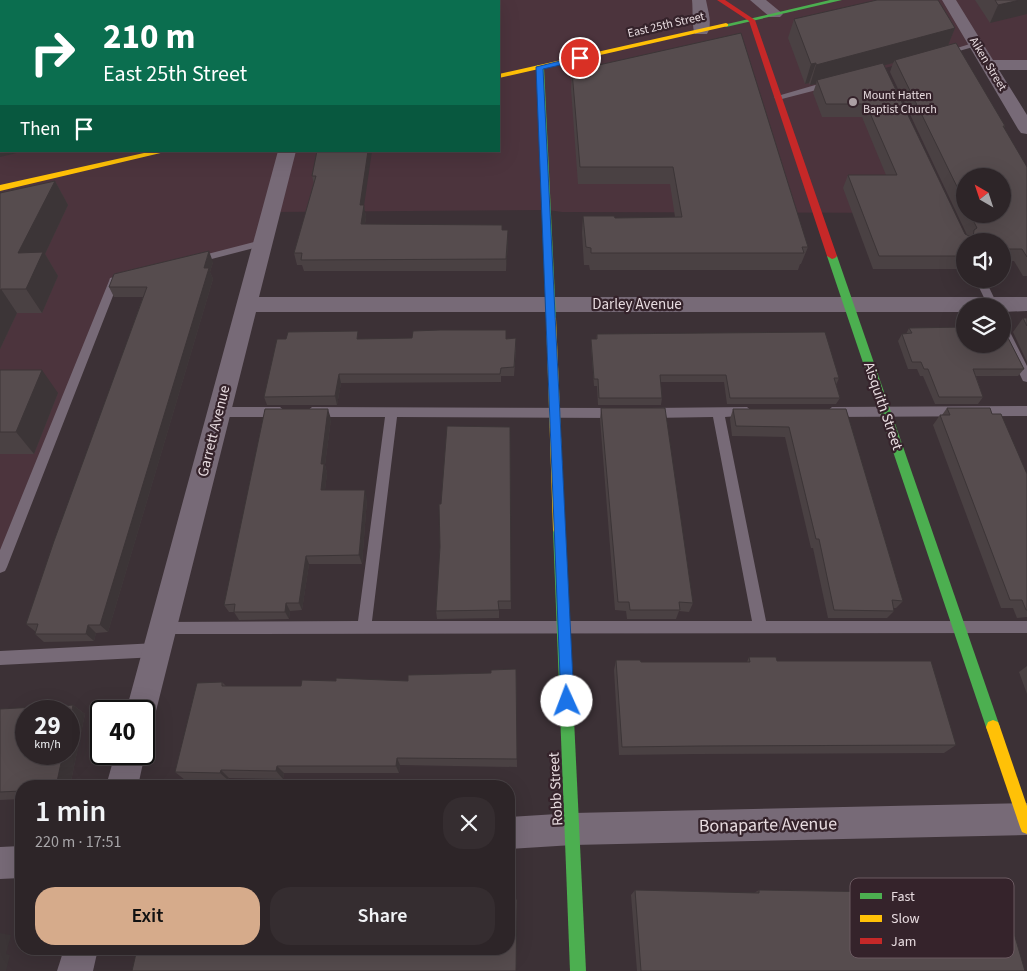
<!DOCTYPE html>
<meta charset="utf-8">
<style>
body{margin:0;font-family:"Source Sans 3",sans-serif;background:#352d30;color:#f1f3f6;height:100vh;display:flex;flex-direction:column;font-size:19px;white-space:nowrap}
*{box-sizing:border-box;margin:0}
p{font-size:16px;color:#a7a5a8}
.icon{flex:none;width:28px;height:28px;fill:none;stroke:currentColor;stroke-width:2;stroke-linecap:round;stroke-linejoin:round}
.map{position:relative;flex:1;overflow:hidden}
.details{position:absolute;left:15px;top:780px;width:500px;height:175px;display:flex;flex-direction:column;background:#2d2528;border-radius:20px;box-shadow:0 5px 20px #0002,0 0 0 1px #484245}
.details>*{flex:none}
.guide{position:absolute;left:0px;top:0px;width:500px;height:152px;box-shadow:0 5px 20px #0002,0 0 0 1px #484245;background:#0b6e4f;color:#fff;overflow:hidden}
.needle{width:32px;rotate:321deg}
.fabs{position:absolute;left:956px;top:168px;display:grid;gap:10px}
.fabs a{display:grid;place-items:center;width:55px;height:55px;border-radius:50%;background:#2d2528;box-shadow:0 5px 20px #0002,0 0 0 1px #484245;font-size:25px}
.speed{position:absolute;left:15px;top:700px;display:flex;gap:10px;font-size:25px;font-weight:700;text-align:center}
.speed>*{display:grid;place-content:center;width:65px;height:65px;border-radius:50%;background:#2d2528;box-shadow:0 5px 20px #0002,0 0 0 1px #484245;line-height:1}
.speed small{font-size:12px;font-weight:400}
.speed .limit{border:2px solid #111;border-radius:8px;background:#fff;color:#111}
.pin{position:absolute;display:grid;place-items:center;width:42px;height:42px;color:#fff;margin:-21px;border:2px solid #fff;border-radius:50%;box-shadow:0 1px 5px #0007}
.me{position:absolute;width:55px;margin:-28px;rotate:358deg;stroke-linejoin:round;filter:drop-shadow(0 0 4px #0008)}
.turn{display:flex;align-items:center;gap:18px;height:105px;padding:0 20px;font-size:22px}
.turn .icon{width:65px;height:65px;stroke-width:2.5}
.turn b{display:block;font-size:35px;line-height:42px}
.then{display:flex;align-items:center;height:48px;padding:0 20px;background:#0003;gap:10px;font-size:19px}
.round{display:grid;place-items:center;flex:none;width:52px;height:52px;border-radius:20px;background:#352d30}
.summary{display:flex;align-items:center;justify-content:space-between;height:85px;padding:0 20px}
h1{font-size:30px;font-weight:600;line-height:38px}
.action{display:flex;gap:10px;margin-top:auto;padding:10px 20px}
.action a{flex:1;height:58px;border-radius:20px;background:#d6ab8b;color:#111;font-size:20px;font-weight:600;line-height:58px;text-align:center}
.action a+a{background:#352d30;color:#f1f3f6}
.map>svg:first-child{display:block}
</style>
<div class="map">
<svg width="1027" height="971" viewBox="0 0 1027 971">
<rect width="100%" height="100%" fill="#3c3136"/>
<!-- built -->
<path fill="#4c343d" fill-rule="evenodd" d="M0,0H1027V63L990,61L977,45L881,69L950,213L562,212L548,210L272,212L265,241L113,279L0,569ZM1,1H499V151H1Z"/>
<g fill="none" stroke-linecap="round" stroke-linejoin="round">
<!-- lane -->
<g fill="#776a77" fill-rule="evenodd">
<path d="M973,43L980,45L945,55L941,53Z"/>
<path d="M829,81L833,84L832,86L778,100L774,97Z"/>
<path d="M262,240L267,243L266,245L196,263L191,260L192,258Z"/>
<path d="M121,275L126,279L118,283L7,567L5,571L0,573V550L109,281L110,278Z"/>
<path d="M975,279H985L998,306H988Z"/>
<path d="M1002,322L1007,326L1027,366V382L1023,381L1002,338Z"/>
<path d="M1027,406V416L832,417L826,412L832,407Z"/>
<path d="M219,407H280L286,412L280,417H219L213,412Z"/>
<path d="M312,407L617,408L623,413L617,418L397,417L372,621H752L713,417L650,418L644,413L650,408L747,407L753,412L751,415L725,417L766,621H1027V633L163,634L158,633L156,628L158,623L163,622L358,621L385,417H312L306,412Z"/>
<path d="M157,643L162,645L164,650L162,655L157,657L0,665V651Z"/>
</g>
<!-- street -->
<g fill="#776a77" fill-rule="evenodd">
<rect x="319" y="0" width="14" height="1"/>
<path d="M692,0H706C708,11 713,25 707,34H695C692,29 693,8 692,0Z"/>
<path d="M750,0H766L783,14L780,17H770Z"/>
<path d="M942,0H956L993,60H1027V70H999L1027,115V134L1021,133L1018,129Z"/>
<path d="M278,151H296L259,297H1027V311L1002,312V306H965V312H256L156,711L151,721L144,724V711H126Z"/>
<path d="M144,750L145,754L138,786H106L115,754H144Z"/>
<path d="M1027,803V835L573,845L509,849V817L573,813Z"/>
<path d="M21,846V878L0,879V847Z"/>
<path d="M64,949H98L93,971H57Z"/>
</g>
<!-- fast -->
<g fill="#4caf50" fill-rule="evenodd">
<path d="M830,0H842L726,27L723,25Z"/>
<path d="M537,65L544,67L556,318L551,321L546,318Z"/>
<path d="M832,253L837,256L1000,727L998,732L993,734L988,732L986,727L827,256Z"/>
<path d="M559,525L563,526L565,530L586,971H570L553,530L555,526Z"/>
</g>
<!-- slow -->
<g fill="#ffc107" fill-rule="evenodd">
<path d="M726,23L728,24V26L499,78V74Z"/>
<path d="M153,151H169L0,191V185Z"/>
<path d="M551,315L556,318L565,530L563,534L559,535L555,534L553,530L546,318Z"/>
<path d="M993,720L998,722L1000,727L1027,806V834L1022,832L1020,827L986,727L988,722Z"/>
</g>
<!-- jam -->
<path fill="#c62828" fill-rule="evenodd" d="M717,0H725L755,20L837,256L835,258L832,259L827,256L749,21Z"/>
<defs>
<path id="rail" d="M283,1L290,0"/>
</defs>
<!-- rail casing -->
<use href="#rail" stroke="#786c74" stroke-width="4"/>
<!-- rail -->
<use href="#rail" stroke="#35232b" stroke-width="2.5" stroke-dasharray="8" stroke-linecap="butt"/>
</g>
<!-- wall -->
<g fill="#4a4143" fill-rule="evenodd">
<path d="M975,0H1027L990,23Z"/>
<path d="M794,19L955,28L948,45L1005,126L1004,128L1027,167V276H1023L1014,261L1002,262V241H965V269H873L843,188L848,175H886L862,117H822L813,93L816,84L810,85L809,83L805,84L788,38ZM893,63L890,72L967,235L965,234L884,65ZM965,176L1002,214H965Z"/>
<path d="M572,71L808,247L801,264H800L798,270H590L589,265H584L582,233L583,216L615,218L675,217L670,184H578L571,89Z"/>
<path d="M317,151L364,206L366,217L365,224L502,230L508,242L506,271H304L302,265H297L294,253L314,184L312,176Z"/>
<path d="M55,181L68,205L45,254L58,276L42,313H17L0,349V193Z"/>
<path d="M213,262L210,272L213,279L108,632L96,633L94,641L44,642L35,634L36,632L26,624L143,297H114L109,287Z"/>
<path d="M1023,318H1027V362L1013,332Z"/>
<path d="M909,328L1005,332L1024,369L1018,376H976L983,397L978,404H935L923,376H920L917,369H908L898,341L902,334H906Z"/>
<path d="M597,334L839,378L836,385L840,398L836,404H727L724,382H660L662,398L661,405H598L597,386H594L591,346V339H596Z"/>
<path d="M360,339H506L516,347L514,376H501V382L341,383L337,405H267L264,397Z"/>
<path d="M0,370L58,393L34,454H0Z"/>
<path d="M601,408L693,603L689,612L679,611L676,619H627L626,611L615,610L600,419Z"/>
<path d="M947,408L992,414L1027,474V617L1017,618L1013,608H1001L933,425L940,415H942Z"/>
<path d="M733,409H846L903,601L896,608H894V611L887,618H828L813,548H811L785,437L732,436L730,419Z"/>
<path d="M331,419L325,465L327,473L325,490L367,499L362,564H309L302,610L290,611L289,619L239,620L234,612H229L224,605Z"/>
<path d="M510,427L511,609H499V618L437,619L436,611L440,547L441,504Z"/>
<path d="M749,657L777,661L956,745L944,753L695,754L619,755L614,670L616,660L641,662H747Z"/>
<path d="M1027,666V694L1019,672Z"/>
<path d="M516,669L517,767L400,765L399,773H284L283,779L229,778L228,780H185L175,772L222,682L226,686H301L408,681L491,673Z"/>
<path d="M73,705L85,714L70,786H21V799L0,800V709H39Z"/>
<path d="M885,889L1025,971H637L631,895L635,890L754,893L759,890L878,892Z"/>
</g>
<!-- shaded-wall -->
<g fill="#3c3537">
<path d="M45,0H142L141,1H38Z"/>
<path d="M1020,0H1027V14L990,23L998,5Z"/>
<rect x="0" y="8" width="1" height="23"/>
<path d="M955,28L947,48L895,60L893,63L818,83L817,80L816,84L810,85L816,65Z"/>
<path d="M816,63L809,83L805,84L811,64Z"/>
<path d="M0,128H1V151H25L0,157Z"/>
<path d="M368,151H372L364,206L366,217L363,235L361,224L360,205Z"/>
<path d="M55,181L68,205L45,254L58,276L42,313L26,289L18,253Z"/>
<path d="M508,230V242L506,271V259Z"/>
<path d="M209,251L213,262L210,272L213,279L108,632L100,625Z"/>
<path d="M1,289L17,313L0,349V291Z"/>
<path d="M42,370L58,393L34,454L16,432Z"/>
<path d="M339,374L341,383L337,405L335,396Z"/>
<path d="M328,409L331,419L325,465L327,473L324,499L321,490V464Z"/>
<path d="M365,490L367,499L362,564L359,555Z"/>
<path d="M306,556L309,564L302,610L299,603Z"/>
<path d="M286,603L290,611L289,619L285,612Z"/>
<path d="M88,625L96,633L94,641L86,634Z"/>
<path d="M73,705L85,714L70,786H56L63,754H69V726Z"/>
<path d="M397,758L400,765L399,773L396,766Z"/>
<path d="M277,766L284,773L283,779L276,771Z"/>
<path d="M221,770L229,778L228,780L220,773Z"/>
<path d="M0,933L11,935L6,954L10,955L6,971H0Z"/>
</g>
<!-- building -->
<g fill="#564c4e" stroke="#3c3537">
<path d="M0,0H45L38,1H1V8H0Z"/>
<path d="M877,0H938L955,28L816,65V63L811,64L794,19Z"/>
<path d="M995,0H1020L998,5Z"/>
<path d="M741,33L808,247H802L804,253H591V248L586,247L583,216H614L615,218L682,217L673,167H580L572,71Z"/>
<path d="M956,43L1005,126H1003L1027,167V257L1022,249H1002V241H965V256H879L848,175H897L866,104H826L817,80L883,63L965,234L973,238L974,230L977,228L970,214H1002V176H965V203L895,60Z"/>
<rect x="0" y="58" width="1" height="70"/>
<path d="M317,151H368L360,205H364L361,224L502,225V230H508L506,259L301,260L302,253H294L316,176H312Z"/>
<path d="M55,181L18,253L43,252L26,289H1L0,291V193Z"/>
<path d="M209,251L204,268H209L100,625H88L86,634H35L38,624H26L54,541L147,287H109L114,274Z"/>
<path d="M1023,318H1027V326Z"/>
<path d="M1002,326H1005V332L1024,369H973L983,397H939L928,369H924L921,362H912L902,334L912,333L909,328L965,327V344H1002Z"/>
<path d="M440,330H506V339L516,338L514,367L501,368L500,374H339L335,396L264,397L277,339H286L288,332L358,331L357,339L412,338L413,331Z"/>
<path d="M825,332L839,378H834L840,398H730L726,375H660L662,398H599L598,379H594L591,339H597V334Z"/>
<path d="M0,370H42L16,432H0Z"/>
<path d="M601,408H665L693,603L679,602L680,610H630L629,602H618Z"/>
<path d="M947,408H990L992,414H1001L1027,474V610H1026L1022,600H1010L940,415H950Z"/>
<path d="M265,409H328L321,464H324L321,490H365L359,555L306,556L299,603H286L285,612H234L235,604L224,605Z"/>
<path d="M733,409H846L903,601L892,600L894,611L834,610L819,539H816L789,427L736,426Z"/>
<path d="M447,426L510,427L511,601H498L499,610L436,611L440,547L439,504H441Z"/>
<path d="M749,657H776L777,661H931L956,745L700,746L622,747L616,660H640L641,662H750Z"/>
<path d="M516,669L517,759L397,758L396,766H277L276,771L221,770L220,773L175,772L197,683L222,682V686H301L302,680L336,681V678L408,681V675L491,673V670Z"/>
<path d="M73,705L69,726V711H26V754H63L56,786H21V791L0,792V709L36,707L35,709Z"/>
<path d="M885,889H1001L1025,971H641L635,890L759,893V890L886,892Z"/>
<path d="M517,899L516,971H132L137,949H509V900Z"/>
</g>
<!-- route -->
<path fill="#1a73e8" stroke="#114b97" d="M580,56L582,57V60L543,69L574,701L572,706L567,707L563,706L561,701L536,67Z"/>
<!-- markers -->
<circle fill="#aca0a4" stroke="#35232b" stroke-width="2" cx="853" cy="102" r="5"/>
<g text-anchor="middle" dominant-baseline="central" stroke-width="4.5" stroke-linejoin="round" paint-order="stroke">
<!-- far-street labels -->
<g font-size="12" fill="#e8dce0" stroke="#35232b">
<text transform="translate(666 25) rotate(-13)">East 25th Street</text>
<text transform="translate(988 64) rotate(59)">Aiken Street</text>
</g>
<!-- far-poi labels -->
<g font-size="12" fill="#e8dce0" stroke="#35232b" text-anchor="start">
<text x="863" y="95">Mount Hatten<tspan x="863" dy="14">Baptist Church</tspan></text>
</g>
<!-- street labels -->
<g font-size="15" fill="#e8dce0" stroke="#35232b">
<text x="637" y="304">Darley Avenue</text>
<text transform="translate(883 406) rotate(71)">Aisquith Street</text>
<text transform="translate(214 431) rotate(-76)">Garrett Avenue</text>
<text transform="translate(556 789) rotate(-93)">Robb Street</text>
</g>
<!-- near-street labels -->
<g font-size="18" fill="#e8dce0" stroke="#35232b">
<text transform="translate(768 825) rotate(-1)">Bonaparte Avenue</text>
</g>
</g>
<!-- legend -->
<rect x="850" y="878" width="164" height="80" rx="8" fill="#35232b" stroke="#6b5a61" stroke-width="1"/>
<rect x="860" y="893" width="22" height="6" fill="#4caf50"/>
<rect x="860" y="915" width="22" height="7" fill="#ffc107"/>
<rect x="860" y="938" width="22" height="6" fill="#c62828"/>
<g font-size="14" fill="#e8dce0">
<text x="891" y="901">Fast</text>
<text x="891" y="923">Slow</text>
<text x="891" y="946">Jam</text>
</g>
</svg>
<div class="fabs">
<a><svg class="needle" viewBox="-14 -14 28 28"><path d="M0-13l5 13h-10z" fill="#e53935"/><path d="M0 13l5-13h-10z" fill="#a7a5a8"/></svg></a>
<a><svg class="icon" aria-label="sound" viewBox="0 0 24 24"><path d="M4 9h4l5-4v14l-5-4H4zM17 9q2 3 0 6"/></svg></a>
<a><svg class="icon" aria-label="layers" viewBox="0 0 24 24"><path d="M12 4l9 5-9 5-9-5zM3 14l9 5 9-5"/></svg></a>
</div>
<div class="speed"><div>29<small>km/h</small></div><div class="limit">40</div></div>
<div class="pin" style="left:580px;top:58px;background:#d93025"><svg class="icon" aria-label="arrive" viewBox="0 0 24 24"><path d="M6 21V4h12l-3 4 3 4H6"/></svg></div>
<svg class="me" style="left:567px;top:701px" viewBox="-20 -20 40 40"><circle r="19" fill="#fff"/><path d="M0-13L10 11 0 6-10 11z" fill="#1a73e8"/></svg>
<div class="guide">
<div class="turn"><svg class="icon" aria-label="right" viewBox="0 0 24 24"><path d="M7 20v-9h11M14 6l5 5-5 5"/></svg><div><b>210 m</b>East 25th Street</div></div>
<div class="then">Then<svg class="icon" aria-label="arrive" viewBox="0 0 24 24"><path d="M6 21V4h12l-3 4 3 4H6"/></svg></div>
</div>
<section class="details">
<div class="summary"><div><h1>1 min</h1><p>220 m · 17:51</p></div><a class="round"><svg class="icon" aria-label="close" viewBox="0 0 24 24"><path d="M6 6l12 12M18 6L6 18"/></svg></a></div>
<div class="action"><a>Exit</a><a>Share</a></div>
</section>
</div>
